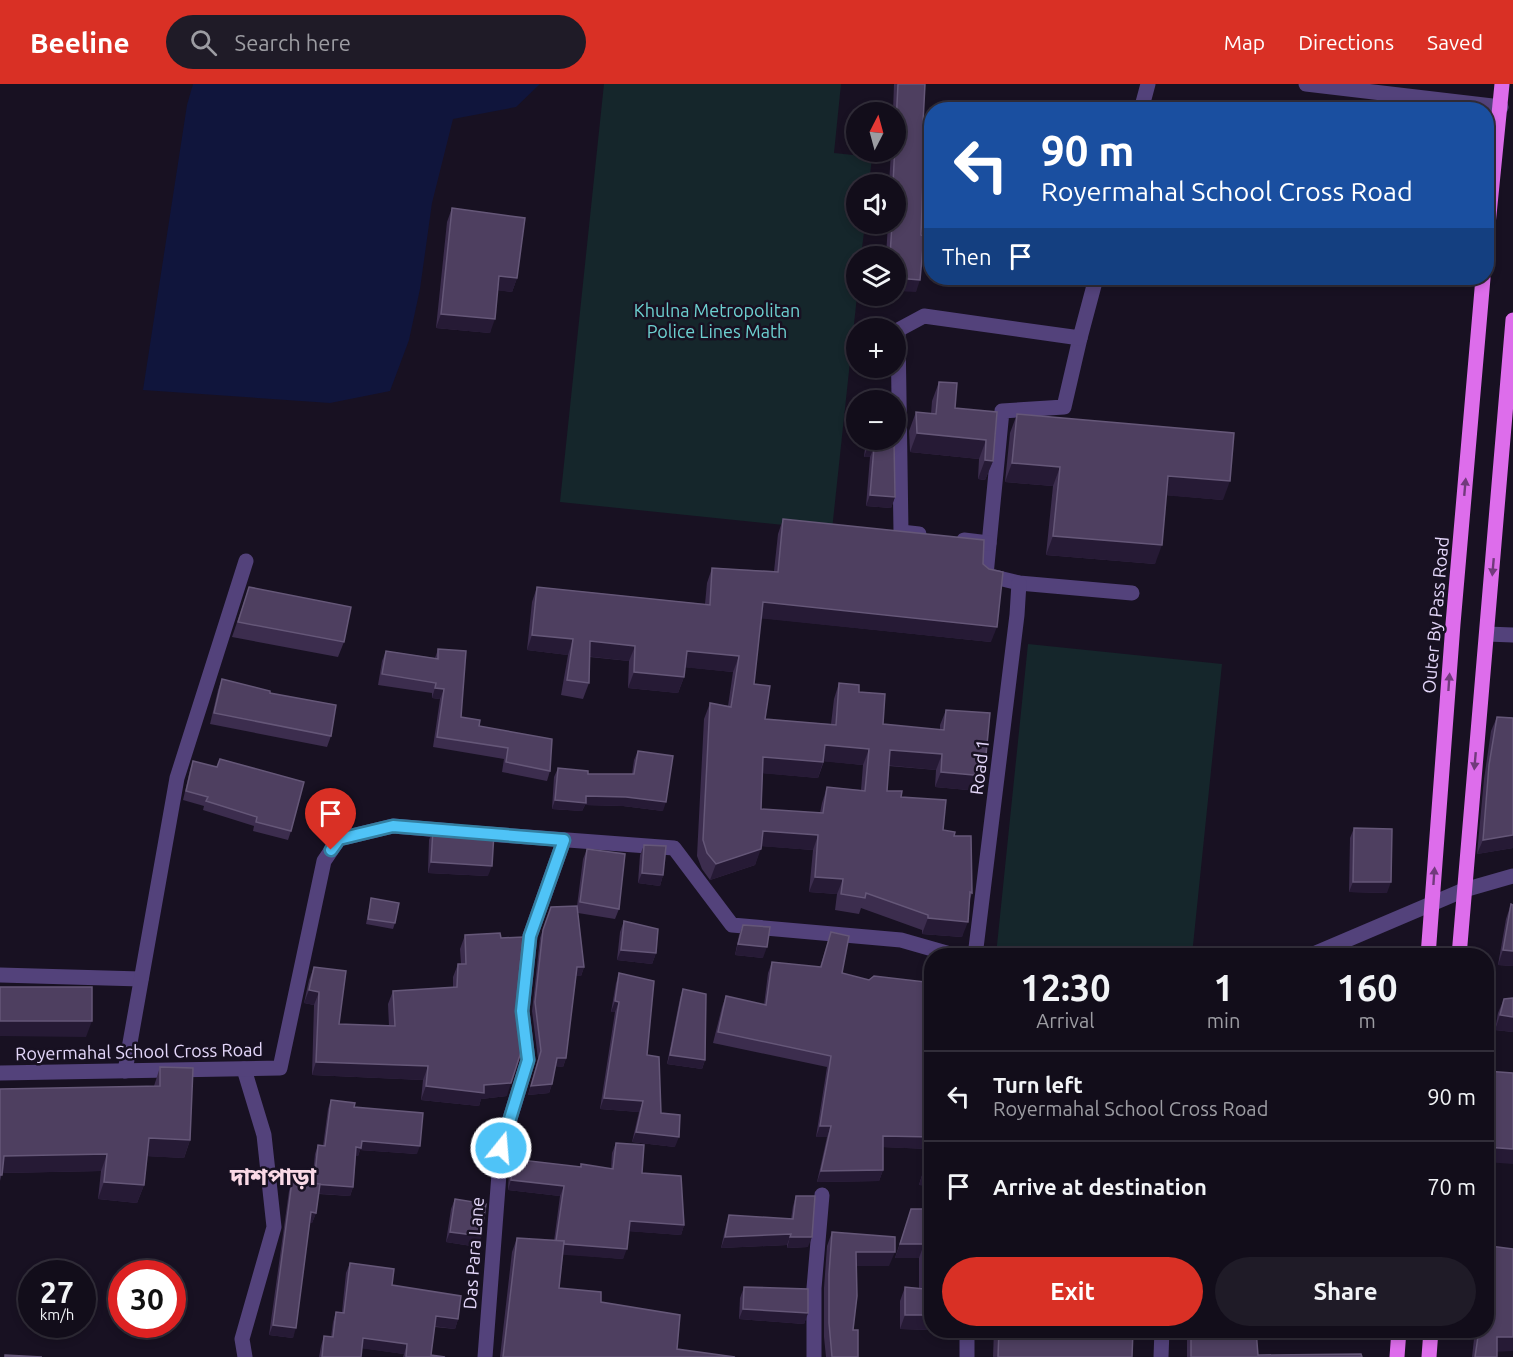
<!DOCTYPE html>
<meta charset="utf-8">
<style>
body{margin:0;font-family:Ubuntu,"Noto Sans Bengali",sans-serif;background:#1f1b27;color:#f1f3f6;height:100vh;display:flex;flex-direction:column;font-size:22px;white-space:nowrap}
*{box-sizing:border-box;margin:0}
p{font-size:20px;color:#9c9ca2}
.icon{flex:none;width:33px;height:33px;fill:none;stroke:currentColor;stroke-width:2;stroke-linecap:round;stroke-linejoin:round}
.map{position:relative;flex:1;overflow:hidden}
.panel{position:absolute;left:924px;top:864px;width:570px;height:390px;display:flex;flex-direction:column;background:#120d1a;border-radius:24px;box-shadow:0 3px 9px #0003,0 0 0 2px #312d39}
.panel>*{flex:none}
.guide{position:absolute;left:924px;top:18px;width:570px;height:183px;border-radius:24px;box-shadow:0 3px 9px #0003,0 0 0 2px #312d39;background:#1a4fa0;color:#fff;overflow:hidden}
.needle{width:39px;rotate:6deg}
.controls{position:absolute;left:846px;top:18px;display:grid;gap:12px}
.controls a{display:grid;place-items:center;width:60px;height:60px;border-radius:50%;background:#120d1a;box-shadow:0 3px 9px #0003,0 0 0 2px #312d39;font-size:30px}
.speed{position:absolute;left:18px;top:1176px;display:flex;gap:12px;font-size:30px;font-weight:700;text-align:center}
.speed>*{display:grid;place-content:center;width:78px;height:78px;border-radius:50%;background:#120d1a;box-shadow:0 3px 9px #0003,0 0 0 2px #312d39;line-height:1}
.speed small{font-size:15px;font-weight:400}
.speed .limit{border:9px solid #d22;background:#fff;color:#111}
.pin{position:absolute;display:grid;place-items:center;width:51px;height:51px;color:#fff;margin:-62px -26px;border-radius:50% 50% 50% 0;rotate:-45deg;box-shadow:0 0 6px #0007}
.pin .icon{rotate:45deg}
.me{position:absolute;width:66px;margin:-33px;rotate:17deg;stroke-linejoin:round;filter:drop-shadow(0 0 4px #0008)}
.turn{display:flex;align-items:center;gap:21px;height:126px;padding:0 18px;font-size:27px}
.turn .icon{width:78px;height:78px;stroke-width:2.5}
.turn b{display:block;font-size:42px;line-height:51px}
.then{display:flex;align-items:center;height:57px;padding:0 18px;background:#0003;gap:12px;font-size:22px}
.eta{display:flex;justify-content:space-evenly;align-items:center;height:102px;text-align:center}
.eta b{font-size:36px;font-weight:700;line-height:42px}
.action{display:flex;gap:12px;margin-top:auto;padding:12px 18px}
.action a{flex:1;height:69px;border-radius:36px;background:#d93025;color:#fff;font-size:24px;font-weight:700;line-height:69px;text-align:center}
.action a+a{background:#1f1b27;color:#f1f3f6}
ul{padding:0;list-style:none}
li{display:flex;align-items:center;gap:18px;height:90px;padding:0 18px;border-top:2px solid #312d39}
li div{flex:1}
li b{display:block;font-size:22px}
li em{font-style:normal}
header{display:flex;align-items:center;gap:36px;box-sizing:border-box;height:84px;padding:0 30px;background:#d93025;color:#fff}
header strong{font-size:28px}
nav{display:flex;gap:33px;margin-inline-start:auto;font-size:21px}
.search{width:420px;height:54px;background:#1f1b27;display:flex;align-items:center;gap:15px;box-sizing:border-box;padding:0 21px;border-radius:33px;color:#9c9ca2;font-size:22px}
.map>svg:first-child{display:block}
</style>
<header>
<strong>Beeline</strong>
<div class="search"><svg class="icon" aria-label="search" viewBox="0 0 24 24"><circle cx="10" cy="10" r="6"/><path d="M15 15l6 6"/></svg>Search here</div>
<nav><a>Map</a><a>Directions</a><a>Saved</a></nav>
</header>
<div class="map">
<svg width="1513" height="1273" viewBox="0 0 1513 1273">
<rect width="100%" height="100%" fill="#181122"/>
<!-- green -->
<g fill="#15262b">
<path d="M604,0H841L834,69L872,73L869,100H856V140H865L861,172H856L857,212L832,446L560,418Z"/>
<path d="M1028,560L1222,580L1192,871H996Z"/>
</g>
<!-- water -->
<path fill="#10153c" d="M193,0H540L516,23L453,35L432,119L420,205L409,256L390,307L330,319L143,306L187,21Z"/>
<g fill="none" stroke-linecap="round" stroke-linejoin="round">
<!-- minor -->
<g stroke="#53427b" stroke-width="15">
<path d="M1306,0L1501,23"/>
<path d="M1141,26L1148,0"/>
<path d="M1080,254L1064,323L1002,327L986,491L1019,499L1132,509"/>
<path d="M919,450L901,448L898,246L924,232L1080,254L1096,194"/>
<path d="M964,456L989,459"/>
<path d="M1487,550L1513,551"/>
<path d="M475,749L674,764L732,841L901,856L957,872"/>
<path d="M975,872L1017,531L1019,499"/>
<path d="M1309,872L1464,806L1513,792"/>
<path d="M0,891L141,895"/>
<path d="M244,985L264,1051L274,1143L242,1255L245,1273"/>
<path d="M125,987L177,694L246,477"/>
<path d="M0,989L280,984L324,777L339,755L393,742L452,747"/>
<path d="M485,1273L501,1064L528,976L522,927L530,852L564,756"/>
<path d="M814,1273V1204L822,1111"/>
<path d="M967,1273V1246"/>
<path d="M1161,1273L1162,1246"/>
</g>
<!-- major -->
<g stroke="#dd6deb" stroke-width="15">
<path d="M1486,161L1502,0"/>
<path d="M1428,872L1453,540L1483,194"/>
<path d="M1459,872L1513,236"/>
<path d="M1397,1273L1399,1246"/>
<path d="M1429,1273L1431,1246"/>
</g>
</g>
<!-- wall -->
<g fill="#3c2d4e" fill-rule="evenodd">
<path d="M894,0H925L923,39L921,151L916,208L896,172H886L888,140H896V100H889L891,68H896V28H893Z"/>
<path d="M452,124L517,194L512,208L498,206L490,249L436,244L447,138Z"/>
<path d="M939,298L955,324L997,328L993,377L985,396L978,395L979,375L910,368L909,347L916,328L931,330L932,317Z"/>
<path d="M1017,330L1223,416L1166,411L1155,480L1046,471L1053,402L1005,398L1010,349Z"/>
<path d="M866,356H894L895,413L891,424L866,422L870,373H864Z"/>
<path d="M783,435L983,480L991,558L761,534L754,600L765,635L831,640L834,615L839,599L859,608L883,640L940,646V641L946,626L984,692L979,707L935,703L936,686L889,682L887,707L901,713L943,746L954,752L972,809L970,815L962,853L922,850V846L861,824L859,830L835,826L837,810L809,808L813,766L761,762L755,781L710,796L702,785L697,772L704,635L710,619L728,622L733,588L685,583L684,593L678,609L628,604L629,577L590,573L589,599L583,615L561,611L568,571L527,566L532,518L537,503L705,520L707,499L712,484L774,487L778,450ZM824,677L863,681L861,706L827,703L822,719L820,729L761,725L763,689L818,694Z"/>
<path d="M249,503L344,558L338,573L232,553Z"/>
<path d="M438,565L461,633L479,642L550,687L547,697L502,688L504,675L433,663L440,615L432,614V609L378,601L382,577L386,567L435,574Z"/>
<path d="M222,595L270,609L331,652L327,663L210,640L218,606Z"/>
<path d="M1497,633L1513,764L1477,770L1484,695L1491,647Z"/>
<path d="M638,667L663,727L623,722L585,721L582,727L552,725L554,693L558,684L588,690H632L634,676Z"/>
<path d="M193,677L291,747L288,756L253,747L254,742L203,726L204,722L183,716L190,686Z"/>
<path d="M1354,744L1387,809L1349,808L1350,754Z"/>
<path d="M433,745L488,792L428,789L429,756Z"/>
<path d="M644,761L663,791L660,802L638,799L640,771Z"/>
<path d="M587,765L619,825L615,835L578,829L584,883L581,892H576L566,974L563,983L555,982L552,1000L549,1009L528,1011L538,975L532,927L540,854L551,823L577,822L583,775Z"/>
<path d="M371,814L395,839L393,845L366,840L370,819Z"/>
<path d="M1511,820L1513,821V882L1498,881L1506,835Z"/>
<path d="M624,837L656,869L652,880L617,876L620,848Z"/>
<path d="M743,841L763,874L735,871L739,851Z"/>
<path d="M831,848L842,889L869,896L924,898L932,872V1102L919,1101L930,1065L883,1063V1086L879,1097L817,1098L827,1053H816L827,983L713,959L722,923L726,912L764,921L768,889L772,878L820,883Z"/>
<path d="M465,851L507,1012L481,1015L479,1022L421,1016L423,996L312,991L314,921L304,919L309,896L314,883L339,940L389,942L388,920L393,907L453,903V893L458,880H461L460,865Z"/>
<path d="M619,889L647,971L661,1029L675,1063L632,1058L639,1028L600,1025L615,928H611L616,899Z"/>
<path d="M683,905L705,976L702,985L667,980L680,914Z"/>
<path d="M1513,914V948L1495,946L1498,929L1504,915Z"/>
<path d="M160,983L190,1056L184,1074L147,1072L144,1101L137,1119L98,1115L101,1087L2,1089L0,1097V1005L154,1002Z"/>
<path d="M331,1016L354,1023L417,1070L360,1066L358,1072H356L353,1103L350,1112L319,1110L316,1129L312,1139L310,1138L293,1254L269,1251L289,1107L292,1097L312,1099L315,1070L318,1061L323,1062L328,1025Z"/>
<path d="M616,1059L642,1089L684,1141L681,1151L629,1147L623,1175L563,1170L559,1204L601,1218L677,1265L735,1273H500L512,1168L517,1154L554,1157L560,1112L508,1106L509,1085L513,1075L580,1083L611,1085L612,1069Z"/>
<path d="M796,1112L808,1163L787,1164V1161L721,1164L726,1141L729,1131L791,1135L793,1122Z"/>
<path d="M455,1115L481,1152L478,1163L446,1158L451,1125Z"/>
<path d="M911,1125H932V1246L900,1245V1217L905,1203L919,1204V1174H895Z"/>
<path d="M832,1148L889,1182H856L853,1246L858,1273H826L824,1253V1204L827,1162Z"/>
<path d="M1490,1162L1497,1273H1472L1475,1246H1486V1173Z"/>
<path d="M350,1179L458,1235L455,1245L435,1243L431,1271L445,1273H403L404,1270L362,1264L361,1273H319L321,1262L324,1252L331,1253L333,1238L336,1228H342L346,1189Z"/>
<path d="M744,1203L808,1229L804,1240L739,1235L740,1214Z"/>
<path d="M994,1246H1133L1132,1273H993Z"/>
<path d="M1187,1246H1256L1258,1271L1362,1273H1187Z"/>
</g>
<!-- shaded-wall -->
<g fill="#261a35">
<path d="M499,192L517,194L512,208L494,206Z"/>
<path d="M896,194L920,196L916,208L896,207Z"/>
<path d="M441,230L495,235L490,249L436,244Z"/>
<path d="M917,349L986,356L979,375L910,368Z"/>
<path d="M868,362L874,363L870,373H864Z"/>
<path d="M985,376L993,377L985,396L978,395Z"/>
<path d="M1012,379L1060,383L1053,402L1005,398Z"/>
<path d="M1168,392L1230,397L1223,416L1161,411Z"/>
<path d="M870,411L895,413L891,424L866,422Z"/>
<path d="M1053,452L1162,461L1155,480L1046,471Z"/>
<path d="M763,518L997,543L991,558L757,534Z"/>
<path d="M532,551L573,555L568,571L527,566Z"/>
<path d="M590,557L635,562L629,577L585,572Z"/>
<path d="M687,567L739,572L733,588L681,583Z"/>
<path d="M634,588L684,593L678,609L628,604Z"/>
<path d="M435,604L444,605L440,615L432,614Z"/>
<path d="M825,661L869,665L863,681L819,677Z"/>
<path d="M890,666L942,670L936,686L885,681Z"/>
<path d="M763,673L823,678L818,694L758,689Z"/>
<path d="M941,688L984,692L979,707L935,703Z"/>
<path d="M586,712L626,713L666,718L663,727L623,722L585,721L582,727L552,725L555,716Z"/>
<path d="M763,747L818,751L813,766L757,762Z"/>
<path d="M1513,751V764L1477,770L1483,756Z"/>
<path d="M761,765L755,781L710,796L716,780Z"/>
<path d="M431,778L492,782L488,792L428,789Z"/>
<path d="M642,789L663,791L660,802L638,799Z"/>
<path d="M815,793L843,795L837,810L809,808Z"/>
<path d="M1353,798H1391L1387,809L1349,808Z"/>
<path d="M928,834L968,838L962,853L922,850Z"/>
<path d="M738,860L767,863L763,874L735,871Z"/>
<path d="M621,866L656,869L652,880L617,876Z"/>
<path d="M1503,866L1513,867V882L1498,881Z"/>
<path d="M577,883H584L581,892H574Z"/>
<path d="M309,906L319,908L314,921L304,919Z"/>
<path d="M615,917L619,918L615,928H611Z"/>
<path d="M1500,931L1513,933V948L1495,946Z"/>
<path d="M0,937H92L86,953L0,952Z"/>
<path d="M670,971L705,976L702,985L667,980Z"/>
<path d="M557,974H566L563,983L553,982Z"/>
<path d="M316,978L428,982L423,996L312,991Z"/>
<path d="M511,999L507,1012L481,1015L479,1022L421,1016L426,1002L484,1001Z"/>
<path d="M552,1000L549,1009L528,1011L531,1002Z"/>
<path d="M604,1014L643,1017L639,1028L600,1025Z"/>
<path d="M820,1042H831L827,1053H816Z"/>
<path d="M636,1048L679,1053L675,1063L632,1058Z"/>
<path d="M883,1052L932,1053V1061L930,1065L879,1063Z"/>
<path d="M149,1054L190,1056L184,1074L142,1072Z"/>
<path d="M362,1057L420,1062L417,1070L360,1066L358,1072H353L356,1063Z"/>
<path d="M1486,1063L1513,1065V1080L1486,1078Z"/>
<path d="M107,1070L101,1087L0,1089L4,1072Z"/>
<path d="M883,1086L879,1097L817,1098L821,1087Z"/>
<path d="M923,1089L932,1090V1102L919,1101Z"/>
<path d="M511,1096L564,1102L560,1112L508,1106Z"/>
<path d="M104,1098L144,1101L137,1119L98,1115Z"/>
<path d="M314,1100L353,1103L350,1112L311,1109Z"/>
<path d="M311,1128L316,1129L312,1139L308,1138Z"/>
<path d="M630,1137L684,1141L681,1151L626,1147Z"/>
<path d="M450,1148L481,1152L478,1163L446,1158Z"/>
<path d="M791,1150L787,1161L721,1164L725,1153Z"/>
<path d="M790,1153H812L808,1163L787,1164Z"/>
<path d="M556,1160L627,1165L623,1175L552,1170Z"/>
<path d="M900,1160H924L919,1174H895Z"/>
<path d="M856,1168H895L889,1182H851Z"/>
<path d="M743,1225L808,1229L804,1240L739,1235Z"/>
<path d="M905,1231H932V1246L900,1245Z"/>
<path d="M436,1232L458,1235L455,1245L433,1242Z"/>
<path d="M273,1241L296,1244L293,1254L269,1251Z"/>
<path d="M1497,1253H1513V1267L1492,1268Z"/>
<path d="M363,1254L407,1260L404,1270L359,1264Z"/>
</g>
<!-- building -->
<g fill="#4e3f60" stroke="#655778" stroke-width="1.5" fill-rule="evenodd">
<path d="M898,0H925L923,39L925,40L921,151L924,152L920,196L896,194V172H890L892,140H896V100H893Z"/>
<path d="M452,124L525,134L517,194L499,192L495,235L441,230Z"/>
<path d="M939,298L957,299L955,324L997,328L993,377L985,376L986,356L917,349L916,328L936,330Z"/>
<path d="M1017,330L1234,349L1230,397L1168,392L1162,461L1053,452L1060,383L1012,379Z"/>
<path d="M869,356H894L895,413L870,411L874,363L868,362Z"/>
<path d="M783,435L984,456L983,480L989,485L1003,488L997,543L763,518L754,600L770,602L765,635L836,641L839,599L859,601V608L885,610L883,640L944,646L946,626L990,629L984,692L941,688L942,670L890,666L887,707H902L901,713L946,716L943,746L955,748L954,752H971L972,809L970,808L968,838L928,834V831L866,809L865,814L841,810L843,795L815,793L818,751L763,747L761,765L716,780L707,769L703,756L710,619L731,623L739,572L687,567L684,593L634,588L635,562L590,557L589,599L567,596L573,555L532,551L537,503L710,521L712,484L778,488ZM825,661L869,665L865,707L827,703L823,729L761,725L763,673L823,678Z"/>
<path d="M249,503L351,523L344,558L238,538Z"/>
<path d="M438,565L466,567L461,633L480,636L479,642L552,655L550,687L506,678L508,664L437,653L444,605L435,604L436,599L382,590L386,567L438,575Z"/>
<path d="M222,595L270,607V609L336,621L331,652L214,629Z"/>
<path d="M1497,633L1513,634V751L1483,756L1489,681Z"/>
<path d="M638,667L673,672L666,718L626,713L586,712V719L555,716L558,684L588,687V690H634Z"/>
<path d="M220,675L304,698L291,747L256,738L257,733L206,717L208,713L186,707L193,677L217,683Z"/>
<path d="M1354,744L1392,745L1391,798H1353Z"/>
<path d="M433,745L494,749L492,782L431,778Z"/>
<path d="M644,761L666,762L663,791L642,789Z"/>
<path d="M587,765L625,770L619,825L580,818Z"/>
<path d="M371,814L399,819L395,839L368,835Z"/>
<path d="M1511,820L1513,821V867L1503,866Z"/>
<path d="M577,822L584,883H577L566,974H557L552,1000L531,1002L541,967L535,918L543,846L551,823Z"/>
<path d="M624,837L658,845L656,869L621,866Z"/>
<path d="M743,841L770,843L767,863L738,860Z"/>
<path d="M831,848L849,852L842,889L869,896L874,892L925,898L932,873V1053L883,1052V1086L821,1087L831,1042H820L831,972L718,948L726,912L766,921L772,878L821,883Z"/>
<path d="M500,849L501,854L523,853L517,913L523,962L511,999L484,1001V1009L426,1002L428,982L316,978L319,908L309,906L314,883L346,887L339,940L395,942L393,907L457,903L458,880H466L465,851Z"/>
<path d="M933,868L945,872H932Z"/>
<path d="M619,889L654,897L647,971L659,973L661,1029L680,1031L679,1053L636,1048L643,1017L604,1014L619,918L615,917Z"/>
<rect x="0" y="903" width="92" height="34"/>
<path d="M683,905L706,910L705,976L670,971Z"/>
<path d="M1513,914V933L1500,931L1504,915Z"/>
<path d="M160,983L193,984L190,1056L149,1054L144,1101L104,1098L107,1070L4,1072L2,1091H0V1005L160,1002Z"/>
<path d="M1486,987L1513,989V1065L1486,1063Z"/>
<path d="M331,1016L355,1019L354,1023L423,1029L420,1062L362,1057L361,1064L356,1063L353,1103L314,1100L318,1061L325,1062Z"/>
<path d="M616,1059L644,1061L642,1089L681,1092L684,1141L630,1137L627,1165L564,1160V1157H556L564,1102L511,1096L513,1075L581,1083V1080L613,1085Z"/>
<path d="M932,1062V1090L923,1089Z"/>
<path d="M292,1097L320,1100L316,1129L311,1128L296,1244L273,1241Z"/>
<path d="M796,1112H815L812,1153H790L791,1150L725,1153L729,1131L793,1135Z"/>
<path d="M455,1115L486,1120L481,1152L450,1148Z"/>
<path d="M911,1125H932V1231H905V1203L924,1205V1160H900Z"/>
<path d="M832,1148L895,1153V1168H856L857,1212L853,1246H858V1273H832L829,1239V1190Z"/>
<path d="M517,1154L564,1157L559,1204L601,1208V1218L680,1231L677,1265L735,1273H503Z"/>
<path d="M1490,1162L1513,1165V1253H1497V1273H1475L1479,1246H1486V1190Z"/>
<path d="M350,1179L394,1185L392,1201L461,1212L458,1235L436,1232L431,1271L445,1273H406L407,1260L363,1254L361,1273H322L324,1252L333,1253L336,1228L344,1229Z"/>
<path d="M744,1203L808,1205V1229L743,1225Z"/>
<path d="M999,1246H1133L1132,1273H998Z"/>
<path d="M1191,1246H1256L1258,1271L1361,1270L1362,1273H1191Z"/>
<path d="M5,1271L42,1273H5Z"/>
</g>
<!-- one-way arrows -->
<defs><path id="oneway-solid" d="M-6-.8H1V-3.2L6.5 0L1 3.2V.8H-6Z" transform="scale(1.5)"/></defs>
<g fill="#713a7c">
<use href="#oneway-solid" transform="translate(1465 403) rotate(-85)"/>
<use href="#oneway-solid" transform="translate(1493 483) rotate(95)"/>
<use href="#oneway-solid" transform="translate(1449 598) rotate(-86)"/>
<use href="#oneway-solid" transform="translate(1475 677) rotate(95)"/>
<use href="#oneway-solid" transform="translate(1434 792) rotate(-86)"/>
</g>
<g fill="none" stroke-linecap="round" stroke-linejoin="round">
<defs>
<path id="route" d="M331,766L339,755L393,742L564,756L530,852L522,927L528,976L501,1064"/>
</defs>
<!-- route casing -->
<use href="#route" stroke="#337fa1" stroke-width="15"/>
<!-- route -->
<use href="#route" stroke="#4fc3f7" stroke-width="10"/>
</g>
<g text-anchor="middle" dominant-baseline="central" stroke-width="5" stroke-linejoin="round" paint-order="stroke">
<!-- park labels -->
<g font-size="18" fill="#6dd0d0" stroke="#181122">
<text x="717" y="226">Khulna Metropolitan<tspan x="717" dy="21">Police Lines Math</tspan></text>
</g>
<!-- street labels -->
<g font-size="18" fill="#e4d7fa" stroke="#181122">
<text transform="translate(1435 531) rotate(-85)">Outer By Pass Road</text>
<text transform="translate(979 683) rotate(-83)">Road 1</text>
<text transform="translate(139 967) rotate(-1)">Royermahal School Cross Road</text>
<text transform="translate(473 1169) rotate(-86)">Das Para Lane</text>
</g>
<!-- district labels -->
<g font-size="24" font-weight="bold" fill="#fad9e6" stroke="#181122">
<text x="273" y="1092">দাশপাড়া</text>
</g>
</g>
</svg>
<div class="controls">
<a><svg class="needle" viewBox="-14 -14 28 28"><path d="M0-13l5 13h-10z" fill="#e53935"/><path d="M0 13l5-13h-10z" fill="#9c9ca2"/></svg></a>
<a><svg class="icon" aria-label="sound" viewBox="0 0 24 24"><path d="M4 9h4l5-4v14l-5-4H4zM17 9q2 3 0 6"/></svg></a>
<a><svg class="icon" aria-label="layers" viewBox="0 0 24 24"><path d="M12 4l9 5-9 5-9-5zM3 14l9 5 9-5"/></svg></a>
<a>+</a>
<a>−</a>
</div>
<div class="speed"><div>27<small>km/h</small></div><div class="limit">30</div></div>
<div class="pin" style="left:331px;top:766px;background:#d93025"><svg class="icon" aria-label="arrive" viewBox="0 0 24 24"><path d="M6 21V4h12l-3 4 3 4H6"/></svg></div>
<svg class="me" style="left:501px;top:1064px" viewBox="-20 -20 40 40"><circle r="17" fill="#4fc3f7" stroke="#fff" stroke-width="3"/><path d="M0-11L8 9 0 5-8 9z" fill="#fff"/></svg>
<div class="guide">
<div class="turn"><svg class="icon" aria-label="left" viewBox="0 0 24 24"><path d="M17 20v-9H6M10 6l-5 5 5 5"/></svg><div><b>90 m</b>Royermahal School Cross Road</div></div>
<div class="then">Then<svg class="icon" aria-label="arrive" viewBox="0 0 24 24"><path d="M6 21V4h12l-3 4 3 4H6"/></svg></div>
</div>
<section class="panel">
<div class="eta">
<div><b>12:30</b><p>Arrival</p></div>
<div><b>1</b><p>min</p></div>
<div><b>160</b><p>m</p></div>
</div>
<ul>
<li><svg class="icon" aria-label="left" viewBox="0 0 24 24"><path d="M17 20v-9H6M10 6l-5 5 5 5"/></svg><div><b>Turn left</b><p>Royermahal School Cross Road</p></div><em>90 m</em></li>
<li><svg class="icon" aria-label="arrive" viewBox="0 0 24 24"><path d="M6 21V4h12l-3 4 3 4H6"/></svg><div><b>Arrive at destination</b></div><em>70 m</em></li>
</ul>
<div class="action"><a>Exit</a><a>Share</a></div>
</section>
</div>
